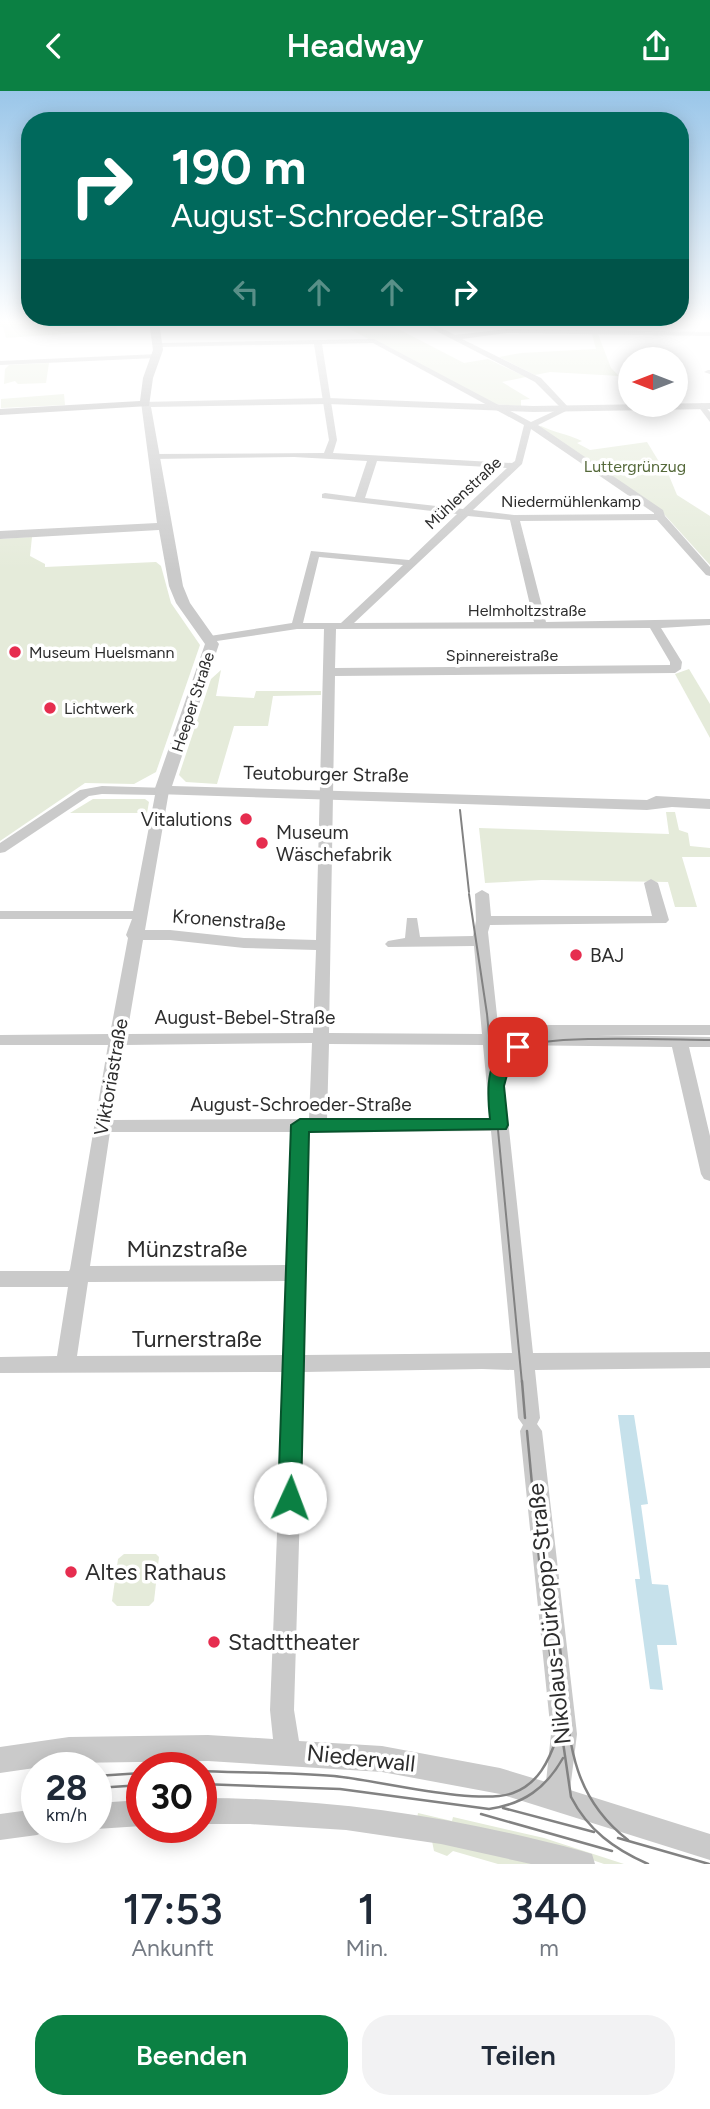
<!DOCTYPE html>
<html lang="de">
<meta charset="utf-8">
<style>
body{margin:0;font-family:Figtree,sans-serif;background:#f2f2f3;color:#1f2937;height:100vh;display:flex;flex-direction:column;font-size:26px;white-space:nowrap}
*{box-sizing:border-box;margin:0}
p{font-size:23px;color:#747a83}
.icon{flex:none;width:38px;height:38px;fill:none;stroke:currentColor;stroke-width:2;stroke-linecap:round;stroke-linejoin:round}
.map{position:relative;height:1773px;overflow:hidden}
.details{display:flex;flex-direction:column;background:#fff;flex:1}
.details>*{flex:none}
.top-card{position:absolute;left:21px;top:21px;width:668px;height:214px;border-radius:28px;box-shadow:0 4px 18px #0003;background:#00695c;color:#fff;overflow:hidden}
.needle{width:46px;rotate:270deg}
.controls{position:absolute;left:618px;top:256px;display:grid;gap:14px}
.controls a{display:grid;place-items:center;width:70px;height:70px;border-radius:50%;background:#fff;box-shadow:0 4px 18px #0003;font-size:35px}
.speed{position:absolute;left:21px;top:1661px;display:flex;gap:14px;font-size:35px;font-weight:700;text-align:center}
.speed>*{display:grid;place-content:center;width:91px;height:91px;border-radius:50%;background:#fff;box-shadow:0 4px 18px #0003;line-height:1}
.speed small{font-size:18px;font-weight:400}
.speed .limit{border:10px solid #d22;background:#fff;color:#111}
.pin{position:absolute;display:grid;place-items:center;width:60px;height:60px;color:#fff;margin:-30px;border-radius:14px;box-shadow:0 4px 10px #0006}
.me{position:absolute;width:77px;margin:-38px;rotate:2deg;stroke-linejoin:round;filter:drop-shadow(0 0 5px #0008)}
.turn{display:flex;align-items:center;gap:24px;height:147px;padding:0 35px;font-size:32px}
.turn .icon{width:91px;height:91px;stroke-width:2.5}
.turn b{display:block;font-size:49px;line-height:60px}
.lanes{display:flex;align-items:center;height:66px;padding:0 35px;background:#0003;justify-content:center;gap:35px;direction:ltr}
.lanes .off{opacity:.35}
.eta{display:flex;justify-content:space-evenly;align-items:center;height:119px;text-align:center}
.eta b{font-size:42px;font-weight:600;line-height:49px}
.button{display:flex;gap:14px;margin-top:auto;padding:14px 35px}
.button a{flex:1;height:80px;border-radius:28px;background:#0b8043;color:#fff;font-size:28px;font-weight:600;line-height:80px;text-align:center}
.button a+a{background:#f2f2f3;color:#1f2937}
header{display:flex;justify-content:space-between;align-items:center;height:91px;padding:0 35px;background:#0b8043;color:#fff;font-size:32px;font-weight:600}
.map>svg:first-child{display:block}
</style>
<header><svg class="icon" aria-label="back" viewBox="0 0 24 24"><path d="M15 5l-7 7 7 7"/></svg>Headway<svg class="icon" aria-label="share" viewBox="0 0 24 24"><path d="M12 15V3M7 8l5-5 5 5M5 13v7h14v-7"/></svg></header>
<div class="map">
<svg width="710" height="1773" viewBox="0 0 710 1773">
<rect width="100%" height="100%" fill="#fff"/>
<!-- green -->
<g fill="#e5ebda">
<path d="M113,230L118,239L6,247L3,236H0V230Z"/>
<path d="M334,230H383L464,272L488,268L526,286L502,291L530,308L521,309V315L494,313Z"/>
<path d="M592,243H598L611,277L619,285L550,281L535,284L499,266L521,262L596,258Z"/>
<path d="M49,272L46,292L18,293L15,290L4,293L5,278L9,274Z"/>
<path d="M64,303L65,314L1,317V308Z"/>
<path d="M541,335C555,342 568,343 582,350L577,352L590,359L647,351L661,374L665,375L677,404L710,425V474L663,422L537,337Z"/>
<path d="M32,446L30,465L45,473V476L156,471L161,475L171,512L200,554L156,681L134,693L85,692L0,750V448Z"/>
<path d="M689,578L710,613V647L675,583Z"/>
<path d="M221,579L216,605L254,607L256,600H321V604L273,605L268,635H234L217,693L186,691L179,684L211,588Z"/>
<path d="M93,708H145L149,711L147,722H70Z"/>
<path d="M666,721H675L679,739L688,742L690,755L710,757V766H682L697,816H675L668,791L542,789L485,792L479,737L669,743Z"/>
<path d="M124,1463H156L159,1466L154,1510L149,1515H117L112,1510L118,1468Z"/>
<path d="M418,1722L452,1730L453,1726L544,1747L624,1773H604L566,1760L417,1728Z"/>
<path d="M431,1745L552,1773H498L453,1760L447,1765L434,1760Z"/>
</g>
<!-- water -->
<path fill="#c6e1eb" d="M618,1324H634L648,1413L641,1414L652,1493L668,1494L677,1554H657L663,1599L650,1598L635,1488H640Z"/>
<g fill="none" stroke-linecap="round" stroke-linejoin="round">
<!-- minor -->
<g fill="#cacaca" fill-rule="evenodd">
<path d="M417,230H427L455,244L507,238L710,241V245L507,242L462,248L541,287L570,318L538,334L663,419L665,425L710,476V485L706,484L657,429L520,430L546,531L710,528V534L661,537L682,571L681,578L675,582L335,585L329,942L482,943L474,855L388,856L385,853L388,850L405,847L407,827H417L420,846L473,845L476,830L475,803L482,799L489,803L491,825H652L644,792L651,788L658,792L669,829L666,832L490,834L488,841L499,943H505L507,939L542,934H710V944H598L710,946V956H689L710,1045V1090L704,1088L701,1083L672,956L500,954L533,1262L710,1261V1277L535,1279L540,1327L537,1333L542,1340L577,1643L570,1699L710,1743V1769L500,1703L382,1681L208,1670L69,1672L0,1682V1656L69,1646L208,1644L273,1648L270,1619L278,1418L281,1411L279,1407L283,1281L0,1282V1266L57,1265L68,1196H0V1180H69L70,1178L108,954H0V944L110,943L128,847L126,844L132,828H0V820H133L155,704L102,703L89,705L5,761L0,762V752L80,699L102,695L167,697L169,700L145,839H170L244,847L316,849L324,538H297L210,551L204,548L210,545L292,532L311,460L409,469L457,423L322,407V403L325,402L355,406L367,370L294,366L151,368V364L154,363L324,362L329,349L314,253L158,256L154,254L158,252L374,248L531,331L561,317L535,291ZM373,252L524,334L515,370L512,372L333,362L337,349L322,253ZM531,338L654,422V423L514,424L473,419L522,373ZM377,370L507,377L463,418L365,407ZM468,425L510,429L534,531L354,532ZM319,466L403,474L341,532H303ZM650,537L670,571V574L335,577L336,538ZM143,849H170L244,857L316,859L313,942L127,943ZM312,952L309,1028L112,1029L125,954ZM329,953L483,954L490,1028H327ZM491,1040L512,1262L304,1264L309,1041ZM110,1041H291L287,1174L90,1175ZM286,1190L284,1264L77,1265L88,1191ZM482,1278L514,1279L518,1327L523,1334L520,1340L551,1643L546,1691L500,1677L382,1655L299,1650L294,1619L300,1418L298,1413L301,1407L304,1281Z"/>
<path d="M159,263L156,267L0,274V270Z"/>
<path d="M708,279H710V283L704,281Z"/>
<path d="M702,312L710,321V331L698,315Z"/>
<path d="M201,1707C331,1707 456,1726 582,1760L592,1763L595,1773H531L441,1753L346,1739L250,1733H201Z"/>
<path d="M142,1709V1735L96,1738L91,1736H96V1712Z"/>
<path d="M37,1718V1736H48L46,1740L37,1744L0,1749V1723Z"/>
</g>
<!-- tertiary -->
<path fill="#cacaca" fill-rule="evenodd" d="M328,307L533,315L710,312V318L533,321L328,313L151,316L183,495L190,512L219,553L172,695L647,709L656,705L710,708V718L672,716L647,719L156,703L154,700L205,553L176,512L169,495L159,439L0,448V440L157,432L141,311Z"/>
<!-- secondary -->
<path fill="#b7b7b7" fill-rule="evenodd" d="M149,230H159L163,259L153,287L149,315L0,324V318L140,310L143,287L153,259Z"/>
<!-- tram-far1 -->
<g stroke="#828282" stroke-width="2">
<path d="M460,719L469,801"/>
<path d="M469,803L487,923L522,1292"/>
<path d="M499,993C500,977 504,964 519,957C546,943 672,949 710,949"/>
</g>
<!-- tram -->
<g stroke="#828282" stroke-width="2.5">
<path d="M522,1290L525,1327"/>
<path d="M527,1340L544,1521L571,1706C588,1739 614,1758 648,1773"/>
<path d="M560,1557C570,1632 562,1698 628,1749"/>
<path d="M201,1680C245,1682 290,1681 334,1685C376,1689 478,1715 513,1702C538,1693 549,1670 557,1646"/>
<path d="M96,1685L142,1682"/>
<path d="M201,1693L340,1698L489,1718C524,1713 546,1697 563,1667"/>
<path d="M96,1697L142,1694"/>
<path d="M503,1717L594,1741"/>
<path d="M481,1723L612,1760"/>
<path d="M618,1747L709,1773"/>
</g>
</g>
<!-- sky -->
<linearGradient id="sky" x2="0" y2="1"><stop stop-color="#9ac6e9"/><stop offset="0.48" stop-color="#fff"/><stop offset="1" stop-color="#fff" stop-opacity="0"/></linearGradient>
<rect width="710" height="479" fill="url(#sky)"/>
<!-- route -->
<path fill="#0b8043" stroke="#07532c" stroke-width="2" d="M518,950L526,956L510,973L504,995L508,1034L506,1038L309,1041L301,1407L298,1414L290,1417L282,1414L278,1407L291,1034L300,1028H490C487,1001 484,960 518,950Z"/>
<!-- markers -->
<g fill="#e62d4f" stroke="#fff" stroke-width="2.5">
<circle cx="15" cy="561" r="7"/>
<circle cx="50" cy="617" r="7"/>
<circle cx="246" cy="728" r="7"/>
<circle cx="262" cy="752" r="7"/>
<circle cx="576" cy="864" r="7"/>
<circle cx="71" cy="1481" r="7"/>
<circle cx="214" cy="1551" r="7"/>
</g>
<g text-anchor="middle" dominant-baseline="central" stroke-width="7" stroke-linejoin="round" paint-order="stroke">
<!-- far-park labels -->
<g font-size="16" fill="#55693a" stroke="#fff">
<text x="635" y="375">Luttergrünzug</text>
</g>
<!-- far-street labels -->
<g font-size="16" fill="#2d2d2d" stroke="#fff">
<text transform="translate(463 402) rotate(-43)">Mühlenstraße</text>
<text x="571" y="410">Niedermühlenkamp</text>
<text x="527" y="519">Helmholtzstraße</text>
<text x="502" y="564">Spinnereistraße</text>
<text transform="translate(193 611) rotate(-72)">Heeper Straße</text>
</g>
<!-- far-poi labels -->
<g font-size="16" fill="#2d2d2d" stroke="#fff" text-anchor="start">
<text x="29" y="561">Museum Huelsmann</text>
<text x="64" y="617">Lichtwerk</text>
</g>
<!-- street labels -->
<g font-size="19" fill="#2d2d2d" stroke="#fff">
<text transform="translate(326 683) rotate(1)">Teutoburger Straße</text>
<text transform="translate(229 829) rotate(4)">Kronenstraße</text>
<text x="245" y="926">August-Bebel-Straße</text>
<text transform="translate(111 986) rotate(-80)">Viktoriastraße</text>
<text x="301" y="1013">August-Schroeder-Straße</text>
</g>
<!-- poi labels -->
<g font-size="19" fill="#2d2d2d" stroke="#fff" text-anchor="start">
<text x="232" y="728" text-anchor="end">Vitalutions</text>
<text x="276" y="741">Museum<tspan x="276" dy="22">Wäschefabrik</tspan></text>
<text x="590" y="864">BAJ</text>
</g>
<!-- near-street labels -->
<g font-size="23" fill="#2d2d2d" stroke="#fff">
<text x="187" y="1158">Münzstraße</text>
<text x="197" y="1248">Turnerstraße</text>
<text transform="translate(549 1523) rotate(-96)">Nikolaus-Dürkopp-Straße</text>
<text transform="translate(361 1667) rotate(6)">Niederwall</text>
</g>
<!-- near-poi labels -->
<g font-size="23" fill="#2d2d2d" stroke="#fff" text-anchor="start">
<text x="85" y="1481">Altes Rathaus</text>
<text x="228" y="1551">Stadttheater</text>
</g>
</g>
</svg>
<div class="controls">
<a><svg class="needle" viewBox="-14 -14 28 28"><path d="M0-13l5 13h-10z" fill="#e53935"/><path d="M0 13l5-13h-10z" fill="#747a83"/></svg></a>
</div>
<div class="speed"><div>28<small>km/h</small></div><div class="limit">30</div></div>
<div class="pin" style="left:518px;top:956px;background:#d93025"><svg class="icon" aria-label="arrive" viewBox="0 0 24 24"><path d="M6 21V4h12l-3 4 3 4H6"/></svg></div>
<svg class="me" style="left:290px;top:1407px" viewBox="-20 -20 40 40"><circle r="19" fill="#fff"/><path d="M0-13L10 11 0 6-10 11z" fill="#0b8043"/></svg>
<div class="top-card">
<div class="turn"><svg class="icon" aria-label="right" viewBox="0 0 24 24"><path d="M7 20v-9h11M14 6l5 5-5 5"/></svg><div><b>190 m</b>August-Schroeder-Straße</div></div>
<div class="lanes"><svg class="icon off" aria-label="left" viewBox="0 0 24 24"><path d="M17 20v-9H6M10 6l-5 5 5 5"/></svg><svg class="icon off" aria-label="ahead" viewBox="0 0 24 24"><path d="M12 20V5M6 11l6-6 6 6"/></svg><svg class="icon off" aria-label="ahead" viewBox="0 0 24 24"><path d="M12 20V5M6 11l6-6 6 6"/></svg><svg class="icon" aria-label="right" viewBox="0 0 24 24"><path d="M7 20v-9h11M14 6l5 5-5 5"/></svg></div>
</div>
</div>
<section class="details">
<div class="eta">
<div><b>17:53</b><p>Ankunft</p></div>
<div><b>1</b><p>Min.</p></div>
<div><b>340</b><p>m</p></div>
</div>
<div class="button"><a>Beenden</a><a>Teilen</a></div>
</section>
